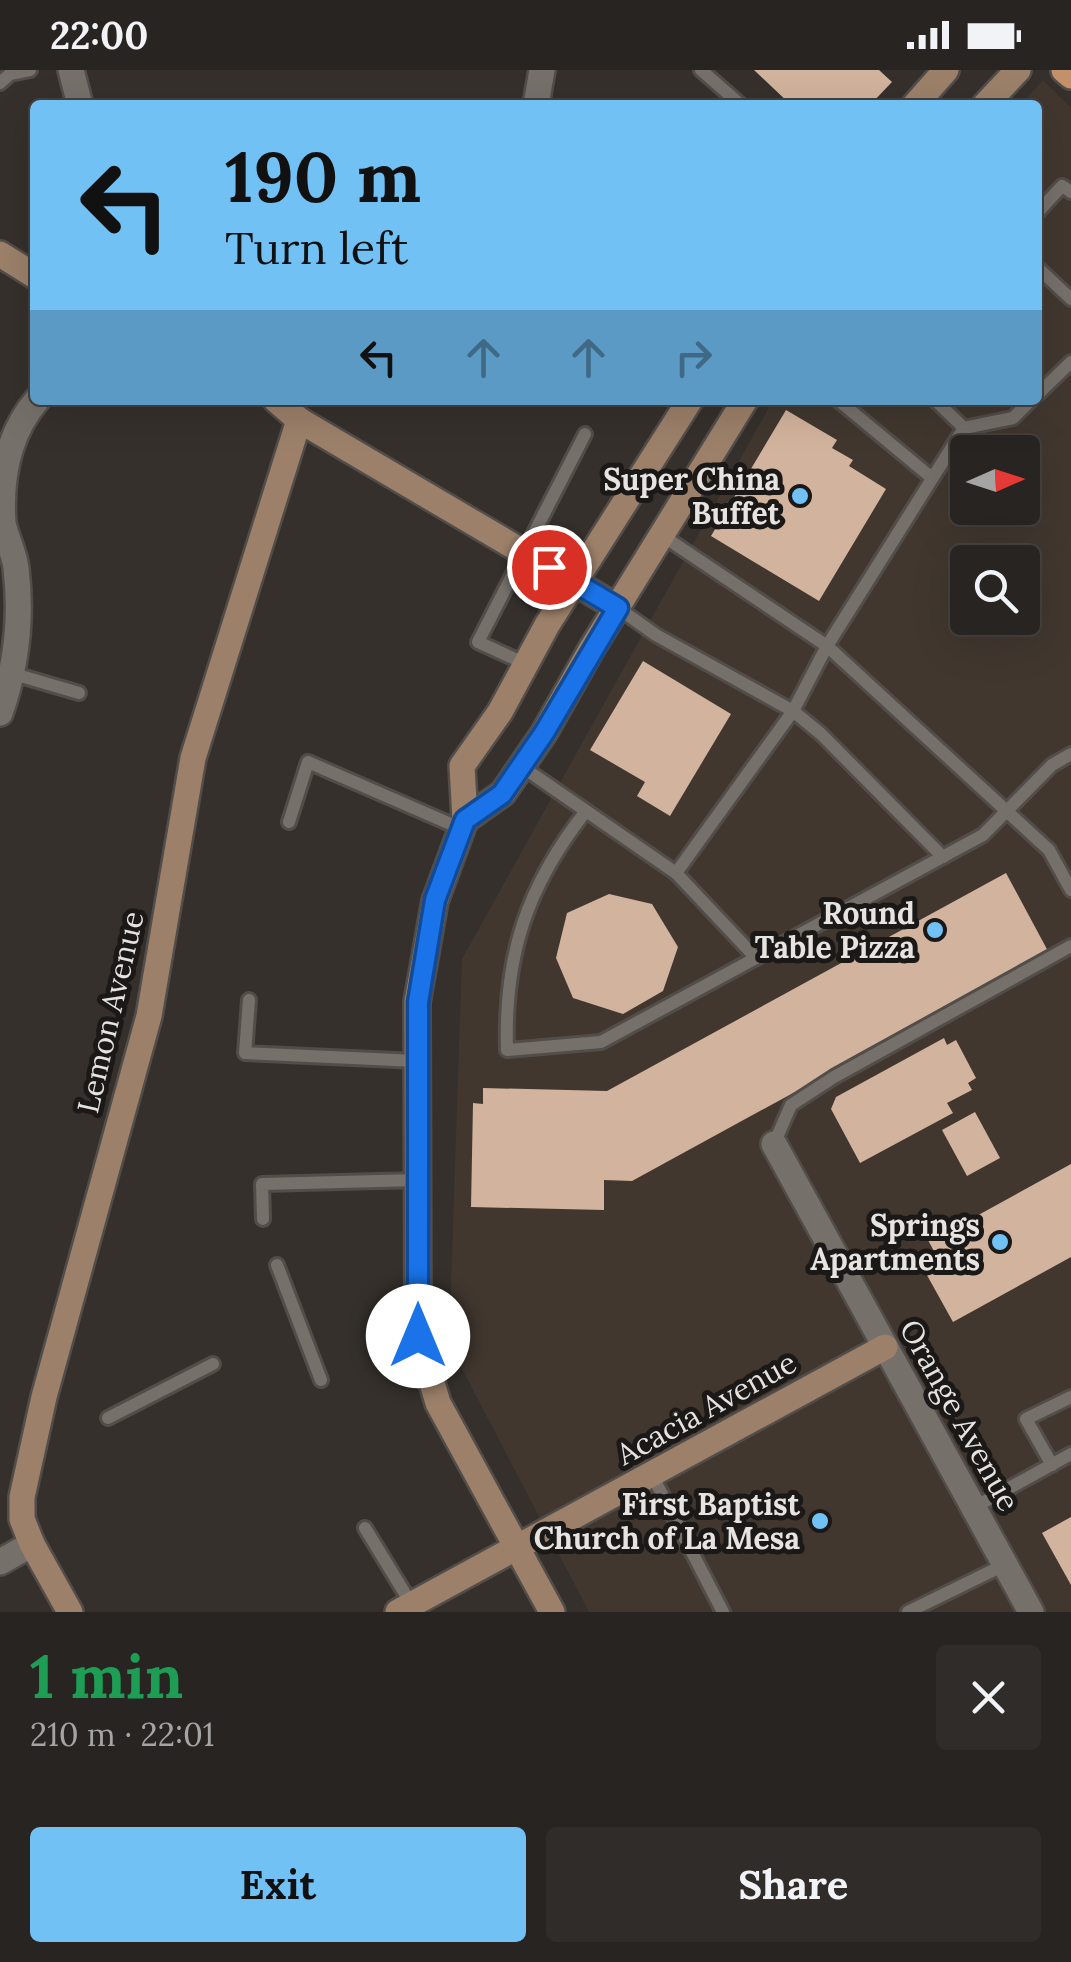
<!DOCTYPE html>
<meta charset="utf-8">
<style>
body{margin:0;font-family:Lora,serif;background:#302c2a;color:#f1f3f6;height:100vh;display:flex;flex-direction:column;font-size:38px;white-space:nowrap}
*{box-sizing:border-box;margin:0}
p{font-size:32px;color:#a5a4a5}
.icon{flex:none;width:55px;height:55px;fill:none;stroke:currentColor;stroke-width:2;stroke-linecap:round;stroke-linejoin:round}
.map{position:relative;height:1542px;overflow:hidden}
.sheet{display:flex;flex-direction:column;background:#282421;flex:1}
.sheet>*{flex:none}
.banner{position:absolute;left:30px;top:30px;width:1012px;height:305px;border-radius:10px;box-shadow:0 10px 40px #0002,0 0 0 2px #44413f;background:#71c1f5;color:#111;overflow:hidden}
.needle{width:65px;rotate:87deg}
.controls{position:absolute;left:950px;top:365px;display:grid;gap:20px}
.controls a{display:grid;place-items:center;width:90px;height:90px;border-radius:10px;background:#282421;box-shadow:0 10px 40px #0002,0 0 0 2px #44413f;font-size:50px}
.pin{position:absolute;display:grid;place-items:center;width:85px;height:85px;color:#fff;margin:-42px;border:5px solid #fff;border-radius:50%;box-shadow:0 2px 10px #0007}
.me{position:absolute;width:110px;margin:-55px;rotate:0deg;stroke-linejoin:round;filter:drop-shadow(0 0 8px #0008)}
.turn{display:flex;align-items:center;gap:35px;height:210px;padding:0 30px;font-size:45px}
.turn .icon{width:130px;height:130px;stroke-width:2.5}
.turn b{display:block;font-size:70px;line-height:85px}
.lanes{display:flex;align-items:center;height:95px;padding:0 30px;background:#0003;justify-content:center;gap:50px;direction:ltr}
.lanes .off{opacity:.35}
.round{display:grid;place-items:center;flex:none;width:105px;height:105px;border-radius:10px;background:#302c2a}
.headline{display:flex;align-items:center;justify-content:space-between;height:170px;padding:0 30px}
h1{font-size:60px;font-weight:700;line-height:75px;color:#1e9e55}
.primary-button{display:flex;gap:20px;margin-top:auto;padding:20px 30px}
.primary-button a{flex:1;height:115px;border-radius:10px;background:#71c1f5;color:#111;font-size:40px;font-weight:700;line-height:115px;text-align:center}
.primary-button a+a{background:#302c2a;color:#f1f3f6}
.status{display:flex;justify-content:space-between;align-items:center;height:70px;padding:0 50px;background:#282421;direction:ltr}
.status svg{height:28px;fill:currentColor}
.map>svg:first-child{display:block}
</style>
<div class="status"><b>22:00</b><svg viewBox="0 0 49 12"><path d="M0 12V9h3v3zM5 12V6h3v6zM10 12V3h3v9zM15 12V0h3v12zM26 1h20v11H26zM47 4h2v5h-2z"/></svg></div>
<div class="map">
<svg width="1071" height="1542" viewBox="0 0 1071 1542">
<rect width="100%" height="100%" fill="#35302c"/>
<!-- built -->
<path fill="#41372f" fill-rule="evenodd" d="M1043,10L1071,38V1542H589L449,1274L462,889L773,330H1038V35H1021ZM968,382H1022V438H968ZM968,492H1022V548H968Z"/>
<!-- building -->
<g fill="#d2b39d">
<path d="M754,0H879L892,12L870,35H791Z"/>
<path d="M786,340L837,370L832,378L853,390L849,396L886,419L819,531L711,466Z"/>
<path d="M643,591L731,644L670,746L637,726L645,712L590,680Z"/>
<path d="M1006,803L1049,883L632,1111L604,1110V1140L471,1137L473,1033L483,1034V1018L607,1021Z"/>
<path d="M609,824L652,834L678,877L663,921L623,944L573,928L556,888L567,843Z"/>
<path d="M944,968L947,975L956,970L976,1008L968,1013L972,1020L947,1033L953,1043L860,1093L831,1039L836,1027Z"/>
<path d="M975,1042L1000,1088L967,1106L942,1060Z"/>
<path d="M1071,1094V1187L953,1252L923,1198L935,1183L922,1159L944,1147L951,1160Z"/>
<path d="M1071,1447V1515L1042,1463Z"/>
</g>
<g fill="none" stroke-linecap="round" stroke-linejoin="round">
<defs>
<g id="lane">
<path d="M701,0L741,35"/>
<path d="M0,13L10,4L30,0"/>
<path d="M1038,142L1062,116L1071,122"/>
<path d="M1038,198L1071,229"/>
<path d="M1038,324L1071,292"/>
<path d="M838,330L932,408"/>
<path d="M935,330L964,358"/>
<path d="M1031,330L1013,348L964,358L827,576L1049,780L1071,820"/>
<path d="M618,538L656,565L793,641L821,664L943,787"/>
<path d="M526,594L478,572L585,364"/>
<path d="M14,604L79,623"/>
<path d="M521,696L676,803L793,641L827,576L663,466"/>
<path d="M586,741C527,816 504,885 507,980L601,972L756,888L676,803"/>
<path d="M289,752L308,692L462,759"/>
<path d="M756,888L983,765L1052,695L1071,684"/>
<path d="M249,930L245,983L417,991"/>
<path d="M774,1074L791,1035L834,1007L1071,876"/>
<path d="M263,1149L262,1114L418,1110"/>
<path d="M277,1195L321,1310"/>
<path d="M108,1348L213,1294"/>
<path d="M1052,1395L1026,1349L1071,1327"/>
<path d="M652,1405L723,1542"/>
<path d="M973,1438L1071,1384"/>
<path d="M365,1458L412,1535"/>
<path d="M908,1542L1004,1495"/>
</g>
<g id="street">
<path d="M71,0L80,35"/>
<path d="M536,35L542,0"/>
<path d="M0,643C17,595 22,549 16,498C14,482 6,468 3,453C0,408 7,365 37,330"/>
<path d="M774,1074L1031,1542"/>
<path d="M0,1492L32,1474"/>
</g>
<g id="secondary">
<path d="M915,35L946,0"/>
<path d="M985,35L1018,0"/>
<path d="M0,184L35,206"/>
<path d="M276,330L299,350L618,538"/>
<path d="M465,750L503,723L544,663L592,578L745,330"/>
<path d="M70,1542L32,1474L22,1449V1427L44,1327L149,946L193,688L299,350"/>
<path d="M398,1542L885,1277"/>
<path d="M552,1542L438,1333L418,1266L417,932L435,831L465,750L462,696L500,642L547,555L690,330"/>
</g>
<path id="primary" d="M1064,0L1071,6"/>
</defs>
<!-- lane casing -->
<use href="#lane" stroke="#524d49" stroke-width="18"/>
<!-- street casing -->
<use href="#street" stroke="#524d49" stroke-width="30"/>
<!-- secondary casing -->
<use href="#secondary" stroke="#524d49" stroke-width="30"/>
<!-- primary casing -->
<use href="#primary" stroke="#524d49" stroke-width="30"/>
<!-- lane -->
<use href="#lane" stroke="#76706b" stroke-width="12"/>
<!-- street -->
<use href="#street" stroke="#76706b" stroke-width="25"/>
<!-- secondary -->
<use href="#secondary" stroke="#9c806a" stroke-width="25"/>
<!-- primary -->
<use href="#primary" stroke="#c29169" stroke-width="25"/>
</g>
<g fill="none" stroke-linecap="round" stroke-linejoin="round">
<defs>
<path id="route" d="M418,1266V932L435,830L465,750L502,724L544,663L618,538L549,497"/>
</defs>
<!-- route casing -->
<use href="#route" stroke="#114b97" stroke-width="25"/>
<!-- route -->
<use href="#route" stroke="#1a73e8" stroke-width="18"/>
</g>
<!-- markers -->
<g fill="#71c1f5" stroke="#1b1917" stroke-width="4">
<circle cx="800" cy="426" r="10"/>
<circle cx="935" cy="860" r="10"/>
<circle cx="1000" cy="1172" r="10"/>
<circle cx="820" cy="1451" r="10"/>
</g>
<g text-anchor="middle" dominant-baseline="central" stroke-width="10" stroke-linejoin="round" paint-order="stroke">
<!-- poi labels -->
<g font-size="30" font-weight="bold" fill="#e7e3e1" stroke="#1b1917" text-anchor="end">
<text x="780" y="409">Super China<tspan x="780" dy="34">Buffet</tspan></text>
<text x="915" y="843">Round<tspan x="915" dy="34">Table Pizza</tspan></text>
<text x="980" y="1155">Springs<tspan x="980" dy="34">Apartments</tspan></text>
<text x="800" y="1434">First Baptist<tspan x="800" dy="34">Church of La Mesa</tspan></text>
</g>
<!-- street labels -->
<g font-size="30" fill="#e7e3e1" stroke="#1b1917">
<text transform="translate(110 942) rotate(-77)">Lemon Avenue</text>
<text transform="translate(706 1338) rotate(-29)">Acacia Avenue</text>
<text transform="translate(960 1345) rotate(61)">Orange Avenue</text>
</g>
</g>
</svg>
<div class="controls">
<a><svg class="needle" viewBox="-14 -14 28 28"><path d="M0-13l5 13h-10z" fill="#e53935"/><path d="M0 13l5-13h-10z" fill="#a5a4a5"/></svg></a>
<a><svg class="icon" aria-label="search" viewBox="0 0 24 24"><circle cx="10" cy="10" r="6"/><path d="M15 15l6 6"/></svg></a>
</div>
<div class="pin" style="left:549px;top:497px;background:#d93025"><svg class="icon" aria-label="arrive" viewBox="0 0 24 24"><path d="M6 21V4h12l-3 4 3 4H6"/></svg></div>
<svg class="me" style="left:418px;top:1266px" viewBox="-20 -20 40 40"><circle r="19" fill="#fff"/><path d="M0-13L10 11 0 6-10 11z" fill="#1a73e8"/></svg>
<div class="banner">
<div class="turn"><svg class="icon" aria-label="left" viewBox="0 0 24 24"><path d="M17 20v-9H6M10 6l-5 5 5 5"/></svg><div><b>190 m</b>Turn left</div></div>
<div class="lanes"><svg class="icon" aria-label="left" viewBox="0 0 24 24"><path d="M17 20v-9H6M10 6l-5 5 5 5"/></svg><svg class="icon off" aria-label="ahead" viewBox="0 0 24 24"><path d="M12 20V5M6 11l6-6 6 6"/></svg><svg class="icon off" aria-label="ahead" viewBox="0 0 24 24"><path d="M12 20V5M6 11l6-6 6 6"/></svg><svg class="icon off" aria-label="right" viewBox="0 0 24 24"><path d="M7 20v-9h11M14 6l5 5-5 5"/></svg></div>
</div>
</div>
<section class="sheet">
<div class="headline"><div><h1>1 min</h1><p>210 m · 22:01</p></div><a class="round"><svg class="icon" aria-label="close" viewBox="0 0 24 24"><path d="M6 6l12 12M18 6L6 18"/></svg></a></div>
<div class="primary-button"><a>Exit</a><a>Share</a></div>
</section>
